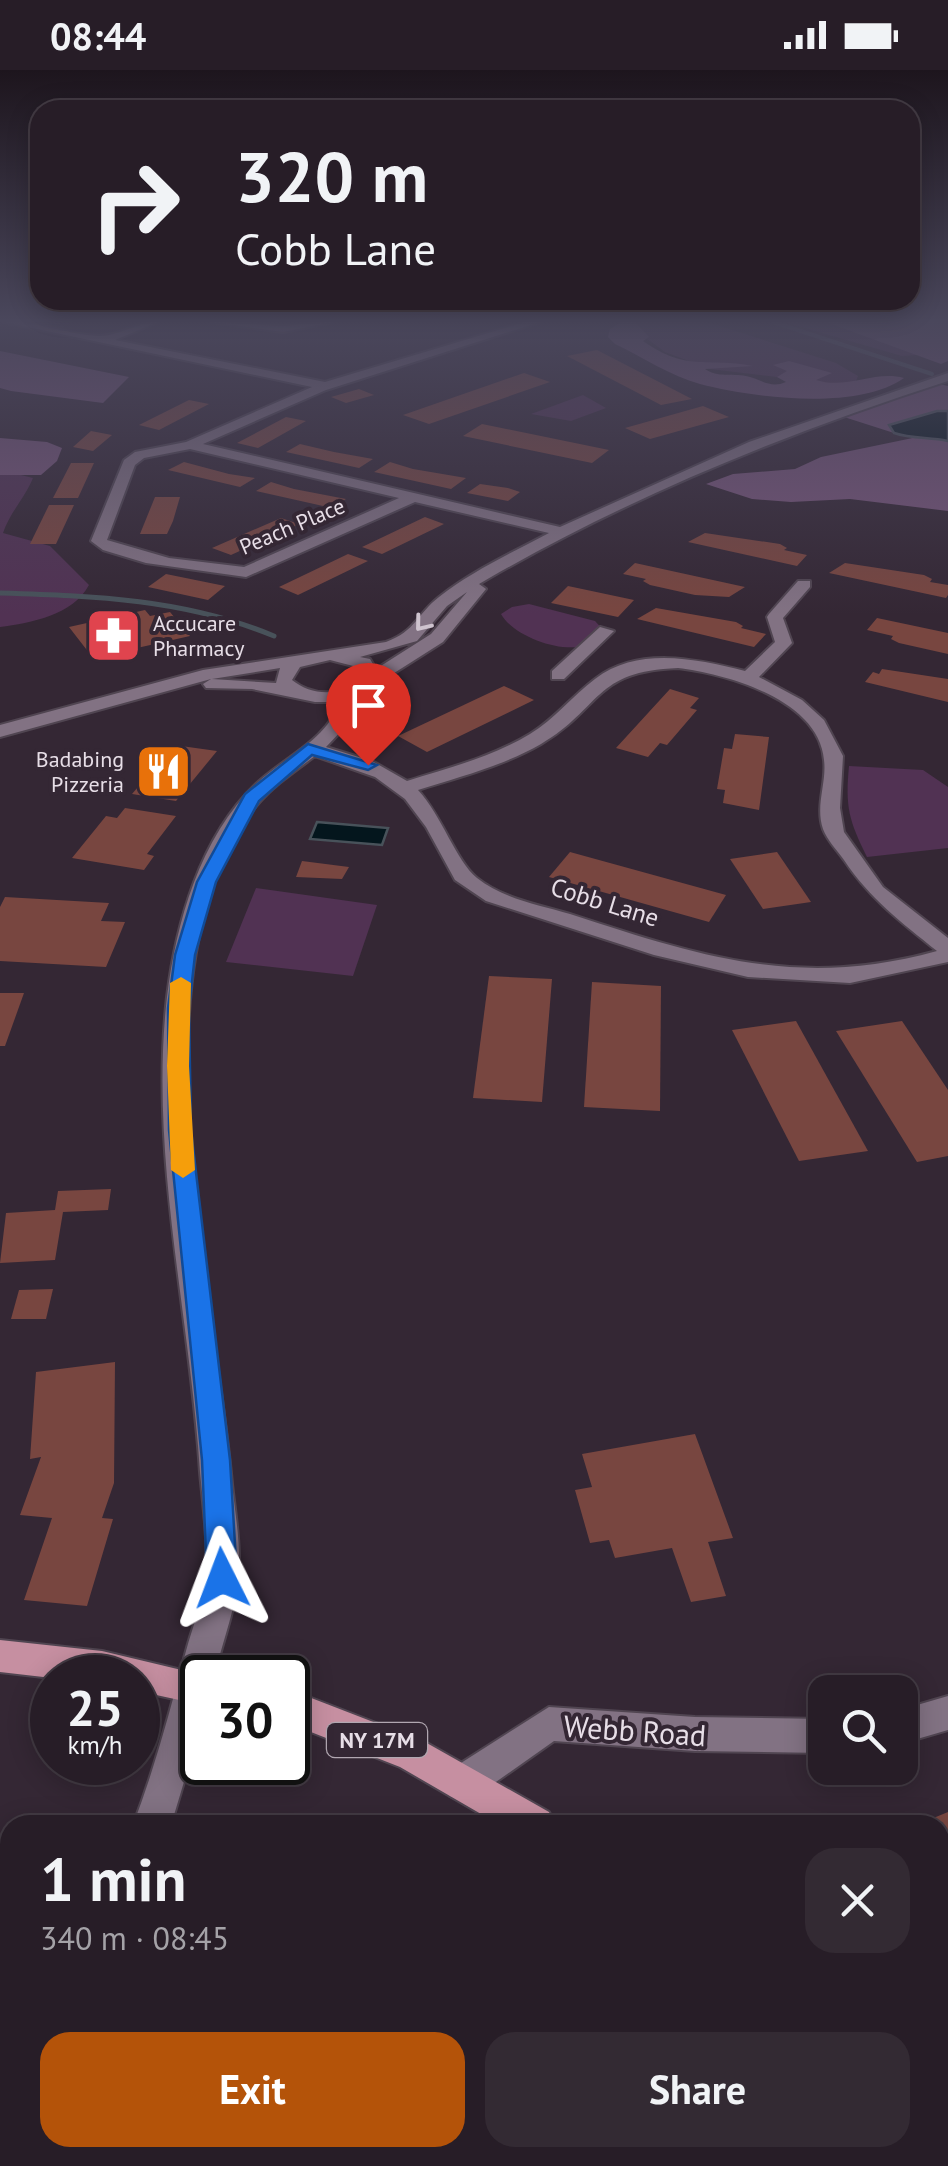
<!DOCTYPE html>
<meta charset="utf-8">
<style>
body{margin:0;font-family:"PT Sans",sans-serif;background:#332a33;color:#f1f3f6;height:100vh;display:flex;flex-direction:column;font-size:38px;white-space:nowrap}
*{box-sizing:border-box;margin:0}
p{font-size:32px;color:#a4a2a7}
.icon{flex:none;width:55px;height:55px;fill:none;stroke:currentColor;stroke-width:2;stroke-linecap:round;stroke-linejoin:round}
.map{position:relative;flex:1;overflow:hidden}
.sheet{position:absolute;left:0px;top:1745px;width:950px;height:352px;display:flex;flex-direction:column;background:#271d27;border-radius:30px 30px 0 0;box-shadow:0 5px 25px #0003,0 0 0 2px #433b44}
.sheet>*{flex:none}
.guide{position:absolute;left:30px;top:30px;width:890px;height:210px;border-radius:30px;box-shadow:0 5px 25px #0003,0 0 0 2px #433b44;background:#271d27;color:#f1f3f6;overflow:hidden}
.controls{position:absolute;left:808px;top:1605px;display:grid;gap:20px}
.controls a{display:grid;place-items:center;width:110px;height:110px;border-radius:20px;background:#271d27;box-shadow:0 5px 25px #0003,0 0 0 2px #433b44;font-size:50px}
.speed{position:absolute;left:30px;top:1585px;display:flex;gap:20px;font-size:50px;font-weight:700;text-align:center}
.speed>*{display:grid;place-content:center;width:130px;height:130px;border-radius:50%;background:#271d27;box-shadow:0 5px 25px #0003,0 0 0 2px #433b44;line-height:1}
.speed small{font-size:25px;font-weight:400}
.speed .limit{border:5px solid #111;border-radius:15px;background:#fff;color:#111}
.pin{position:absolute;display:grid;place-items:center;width:85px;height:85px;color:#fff;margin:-102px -42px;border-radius:50% 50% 50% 0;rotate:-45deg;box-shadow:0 0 10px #0007}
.pin .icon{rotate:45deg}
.me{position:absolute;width:110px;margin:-55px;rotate:357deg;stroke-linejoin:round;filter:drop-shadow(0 0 8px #0008)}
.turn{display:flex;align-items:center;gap:35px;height:210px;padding:0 40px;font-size:45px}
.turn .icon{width:130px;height:130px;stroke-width:2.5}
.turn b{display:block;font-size:70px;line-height:85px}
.round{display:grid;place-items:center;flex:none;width:105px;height:105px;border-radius:30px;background:#332a33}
.summary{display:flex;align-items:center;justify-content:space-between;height:170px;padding:0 40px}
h1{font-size:60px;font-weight:800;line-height:75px}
.button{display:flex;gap:20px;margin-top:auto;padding:20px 40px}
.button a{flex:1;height:115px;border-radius:30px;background:#b45309;color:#fff;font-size:40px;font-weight:800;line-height:115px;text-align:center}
.button a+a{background:#332a33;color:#f1f3f6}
.status{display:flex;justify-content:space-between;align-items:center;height:70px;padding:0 50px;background:#271d27;direction:ltr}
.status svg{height:28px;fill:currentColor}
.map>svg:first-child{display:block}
</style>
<div class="status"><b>08:44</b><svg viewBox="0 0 49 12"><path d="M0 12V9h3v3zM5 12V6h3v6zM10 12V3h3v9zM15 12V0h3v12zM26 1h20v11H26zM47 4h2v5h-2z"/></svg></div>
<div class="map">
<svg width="948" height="2096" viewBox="0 0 948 2096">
<rect width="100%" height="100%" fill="#342734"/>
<!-- green -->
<g fill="#513253">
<path d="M624,252H707L836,293L858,306L854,316L710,299L665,282Z"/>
<path d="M784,252H936L917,285L902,286Z"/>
<path d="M583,325L606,338L571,351L531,344Z"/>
<path d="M17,404L33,408C25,428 10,442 3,463L50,476L89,515C73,545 31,553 0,557V405Z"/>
<path d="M529,534L595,551L607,564C601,567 593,573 586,575C562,584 513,566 501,544L512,537Z"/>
<path d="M849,696L923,700L948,717V778L867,787C849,751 845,737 849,696Z"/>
<path d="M256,818L377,835L353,906L226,892Z"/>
</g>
<!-- forest -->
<g fill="#775579">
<path d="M621,252H635L649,267L643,271C687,302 705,287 753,296L705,299C718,308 731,303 746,306C761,309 770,319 786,312L777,307L787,301L773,295L789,291L832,303L816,310C847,320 874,300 904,308C858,341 753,328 700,314C671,306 642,287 615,274L608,267L610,259Z"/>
<path d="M826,252H948V291L941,294Z"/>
<path d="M0,281L129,307L103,333L11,321L0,318Z"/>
<path d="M939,314L948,316V341L890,355L894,363L844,347Z"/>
<path d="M932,364L948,367V441L850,429L791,432L752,429L706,414L733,404L795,399L821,387Z"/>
<path d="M0,368L47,372L62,378L57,391L41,405H0Z"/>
</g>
<!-- water -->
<g fill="#04161d" stroke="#48525a" stroke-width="2.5">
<path d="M937,341H948V371C929,367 912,369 894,363L889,355Z"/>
<path d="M317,752L388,758L382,775L310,769Z"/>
</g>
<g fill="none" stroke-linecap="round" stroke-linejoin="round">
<!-- stream-far1 -->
<path stroke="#48525a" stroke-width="4" d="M773,252L932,304"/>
<!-- stream -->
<path stroke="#48525a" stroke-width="5" d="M0,523C95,526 185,529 274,566"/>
</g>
<!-- building -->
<g fill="#784640">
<path d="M597,280L692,329L661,335L567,286Z"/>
<path d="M524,303L550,312L429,354L403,345Z"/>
<path d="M359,319L374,325L346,333L331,327Z"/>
<path d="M189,330L209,334L159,360L139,355Z"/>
<path d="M703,336L729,347L650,369L625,358Z"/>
<path d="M286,347L306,351L258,378L237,373Z"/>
<path d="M482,354L609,380L592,393L463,366Z"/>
<path d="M91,361L112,365L93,381L73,377Z"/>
<path d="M300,374L334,382L373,389L359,398L286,382Z"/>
<path d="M184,392L229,404L255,408L240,417L168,400Z"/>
<path d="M390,392L413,399L466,408L451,419L374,402Z"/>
<path d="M71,393H94L78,428H53Z"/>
<path d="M271,412L294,419L346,429L332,438L256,421Z"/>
<path d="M480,414L508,418L520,422L508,431L467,423Z"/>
<path d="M155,427H180L173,451L167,464H140Z"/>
<path d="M49,435H74L56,474H30Z"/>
<path d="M425,447L444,454L382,484L362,477Z"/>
<path d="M281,448L299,454L231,485L212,478Z"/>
<path d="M705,463L780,474L787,478L784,480L807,485L797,496L688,472Z"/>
<path d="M348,484L368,491L298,525L279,517Z"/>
<path d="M635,493L745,517L729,527L695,525L650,515L643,511L646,509L623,504Z"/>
<path d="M845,493L924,505L932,509L930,512L948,515V525L946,528L829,503Z"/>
<path d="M166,504L225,516L208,530L148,517Z"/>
<path d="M568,516L634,530L618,547L551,533Z"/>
<path d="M656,538L736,552L743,556L741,558L766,564L754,577L637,549Z"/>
<path d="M145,540L150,546L170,542L190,566L93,588L69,557Z"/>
<path d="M877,548L948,563V584L899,573L891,569L893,566L867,560Z"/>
<path d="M882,599L948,609V632L865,612L873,602L879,604Z"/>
<path d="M504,616L534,630L427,682L398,666Z"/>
<path d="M670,619L699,628L690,638L697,640L667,675L660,673L648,687L616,678Z"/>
<path d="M735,664L769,667L759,740L723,733L725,720L717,719L724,678L732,679Z"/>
<path d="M174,675L217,681L176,731L132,724Z"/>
<path d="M125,738L176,746L147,784L154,786L144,800L72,788L106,746L117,748Z"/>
<path d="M570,782L726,825L709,852L549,807Z"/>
<path d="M777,782L811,832L763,839L730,789Z"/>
<path d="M302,791L349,797L342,809L296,807Z"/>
<path d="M5,827L109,833L101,851L125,852L106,897L0,891V837Z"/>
<path d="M489,906L552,909L542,1032L473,1028Z"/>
<path d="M592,912L661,916L660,1041L584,1037Z"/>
<path d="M0,923H24L5,976H0Z"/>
<path d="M796,951L868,1081L799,1091L732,960Z"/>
<path d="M902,951L948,1020V1086L917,1092L836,961Z"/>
<path d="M111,1119L108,1140L63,1142L55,1190L0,1193L6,1143L55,1140L58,1121Z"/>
<path d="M53,1219L46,1249H11L19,1220Z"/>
<path d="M115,1292L114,1413L102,1448L113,1449L87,1536L24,1530L52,1448L20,1445L41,1387L30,1389L36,1302Z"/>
<path d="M695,1364L733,1468L708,1472L726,1526L691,1532L672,1478L615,1488L609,1470L590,1473L575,1420L592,1417L582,1384Z"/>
<path d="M948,1742V1779L940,1765V1755H934L931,1749Z"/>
<path d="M140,2088H374L391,2096H136Z"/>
</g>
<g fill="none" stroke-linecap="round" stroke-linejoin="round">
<defs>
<g id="minor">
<path d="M4,252C36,250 66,265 98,266C118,267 137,252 158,252L115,270L325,312L525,252H540L326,320L203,374L560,457L749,372L948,303V311C790,362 636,424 491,507L479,514L486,519L443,572L358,626L346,656L326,677L372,691L407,711C448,698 492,687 530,664C555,649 572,626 595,609C638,576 697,589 745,601L775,572L767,547L769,544L798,511H810V517L783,548L792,573L759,607L802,630L824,650L843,686L840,738L844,762L883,817L948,868V892L850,913L748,907L654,885L486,831L455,810L426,757L405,729L375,707L315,686C295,701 274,715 257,735C127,893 216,1226 232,1414C235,1442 240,1469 239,1497C238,1534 222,1572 214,1608H202V1652L171,1755H133C155,1698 170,1640 186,1581C193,1554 205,1528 206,1500C208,1468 203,1435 200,1402C190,1245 149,1085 167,927C176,853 200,767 256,714C283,688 329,669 339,632H315L252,619L206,618L203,614L211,609L0,667V655L203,600L386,572C416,561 417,544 439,527C472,501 511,483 549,463L415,432L246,507L146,493L103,480L91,471L124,390L135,382L186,372L312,317ZM190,379L399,428L244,497L169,488L107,470L135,395L144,388ZM467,522L431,564L376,599L370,589L360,587L417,571L447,536ZM330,590L357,597L362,606C344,627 313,627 292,610L300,597ZM280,598L276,613L212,609ZM678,598C726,604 819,629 824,690C827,712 815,736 823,759C827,770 837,780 844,790C870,829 901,852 937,881C799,919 702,887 570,844C540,835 503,829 477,808C456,791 442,746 418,720C459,707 503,696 541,674C602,638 593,601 678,598Z"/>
<path d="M211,252L283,256L333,252L283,262Z"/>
<path d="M600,557L614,561L564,609H552V601Z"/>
<path d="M948,1626V1660L900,1674V1640Z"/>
<path d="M549,1637L695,1647L825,1649V1683L695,1681L554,1671L476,1726L463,1731L450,1726L445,1713L450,1700Z"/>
<path d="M10,2071V2088H42L40,2096H0V2087Z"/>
</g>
<g id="major">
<path d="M0,1570L102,1581L215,1608H202V1635L138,1621V1608H52L0,1602Z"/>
<path d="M288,1619L425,1672L549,1742L555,1755H500L400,1697L288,1653Z"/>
<path d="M940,2067L948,2070V2096H921L918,2088H940Z"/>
</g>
</defs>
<!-- minor casing -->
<use href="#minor" stroke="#504551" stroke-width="4"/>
<!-- major casing -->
<use href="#major" stroke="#504551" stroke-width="4"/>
<!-- minor -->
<use href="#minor" fill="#827283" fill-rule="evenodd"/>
<!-- major -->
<use href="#major" fill="#c68fa1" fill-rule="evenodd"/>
</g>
<!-- one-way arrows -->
<defs><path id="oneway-chevron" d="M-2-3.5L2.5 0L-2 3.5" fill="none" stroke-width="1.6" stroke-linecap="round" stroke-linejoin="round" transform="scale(2.5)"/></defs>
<use stroke="#cec3ce" href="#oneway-chevron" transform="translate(422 554) rotate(129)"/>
<!-- sky -->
<linearGradient id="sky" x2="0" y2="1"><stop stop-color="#1d151d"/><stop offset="0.46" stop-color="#4a475c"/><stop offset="1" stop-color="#4a475c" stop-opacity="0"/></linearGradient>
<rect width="948" height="545" fill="url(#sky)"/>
<!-- route -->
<path fill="#1a73e8" stroke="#114b97" stroke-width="2.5" d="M308,674L377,695L368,700L312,685L259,731L216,812L195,885L189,938L191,1060L230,1390L237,1508L232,1517L222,1521L211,1517L207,1508L202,1390L169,1060L168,938L175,885L197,812L245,724Z"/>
<!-- slow -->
<path fill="#f59e0b" d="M181,907L191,913L189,996L195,1100L183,1108L171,1100L167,996L170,913Z"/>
<!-- icons -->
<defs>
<symbol id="pharmacy-square" viewBox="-11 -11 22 22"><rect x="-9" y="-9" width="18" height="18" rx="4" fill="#e0444e" stroke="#342734"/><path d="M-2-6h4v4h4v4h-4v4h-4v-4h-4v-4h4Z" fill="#fff"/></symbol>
<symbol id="restaurant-square" viewBox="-11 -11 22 22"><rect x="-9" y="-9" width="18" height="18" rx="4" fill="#e8710a" stroke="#342734"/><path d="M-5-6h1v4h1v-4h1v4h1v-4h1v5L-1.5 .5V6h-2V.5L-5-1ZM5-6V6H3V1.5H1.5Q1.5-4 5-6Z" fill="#fff"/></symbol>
</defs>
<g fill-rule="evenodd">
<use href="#pharmacy-square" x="82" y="534" width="63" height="63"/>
<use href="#restaurant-square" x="132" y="670" width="63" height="63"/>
</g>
<g text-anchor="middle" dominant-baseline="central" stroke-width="8" stroke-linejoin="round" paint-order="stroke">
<!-- far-street labels -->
<g font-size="22" fill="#e7dee7" stroke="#342734">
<text transform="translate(292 456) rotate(-23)">Peach Place</text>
</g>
<!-- far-poi labels -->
<g font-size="22" fill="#e7dee7" stroke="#342734" text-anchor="start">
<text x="153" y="553">Accucare<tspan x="153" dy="25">Pharmacy</tspan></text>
<text x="124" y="689" text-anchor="end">Badabing<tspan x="124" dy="25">Pizzeria</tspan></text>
</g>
<!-- shield labels -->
<rect fill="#342734" stroke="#b1a7b1" stroke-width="2.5" x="327" y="1653" width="100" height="34" rx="8"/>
<g font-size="22" font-weight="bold" fill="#e7dee7">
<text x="377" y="1670">NY 17M</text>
</g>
<!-- street labels -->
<g font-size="25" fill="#e7dee7" stroke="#342734">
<text transform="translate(605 832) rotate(17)">Cobb Lane</text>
</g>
<!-- near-street labels -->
<g font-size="30" fill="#e7dee7" stroke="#342734">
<text transform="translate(635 1660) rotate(4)">Webb Road</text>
</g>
</g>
</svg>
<div class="controls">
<a><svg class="icon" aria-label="search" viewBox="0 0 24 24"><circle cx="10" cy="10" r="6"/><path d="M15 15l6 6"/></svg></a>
</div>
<div class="speed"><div>25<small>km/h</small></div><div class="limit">30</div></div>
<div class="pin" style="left:368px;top:695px;background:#d93025"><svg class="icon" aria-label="arrive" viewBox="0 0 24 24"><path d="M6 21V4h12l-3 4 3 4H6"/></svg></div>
<svg class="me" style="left:222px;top:1508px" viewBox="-20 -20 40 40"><path d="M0-17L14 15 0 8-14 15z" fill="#1a73e8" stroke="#fff" stroke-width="4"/></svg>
<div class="guide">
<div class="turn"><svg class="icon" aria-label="right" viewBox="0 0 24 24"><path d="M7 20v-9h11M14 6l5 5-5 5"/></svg><div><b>320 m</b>Cobb Lane</div></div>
</div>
<section class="sheet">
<div class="summary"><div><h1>1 min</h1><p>340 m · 08:45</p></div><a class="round"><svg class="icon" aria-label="close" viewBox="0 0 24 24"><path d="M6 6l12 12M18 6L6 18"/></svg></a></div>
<div class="button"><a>Exit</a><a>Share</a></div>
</section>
</div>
